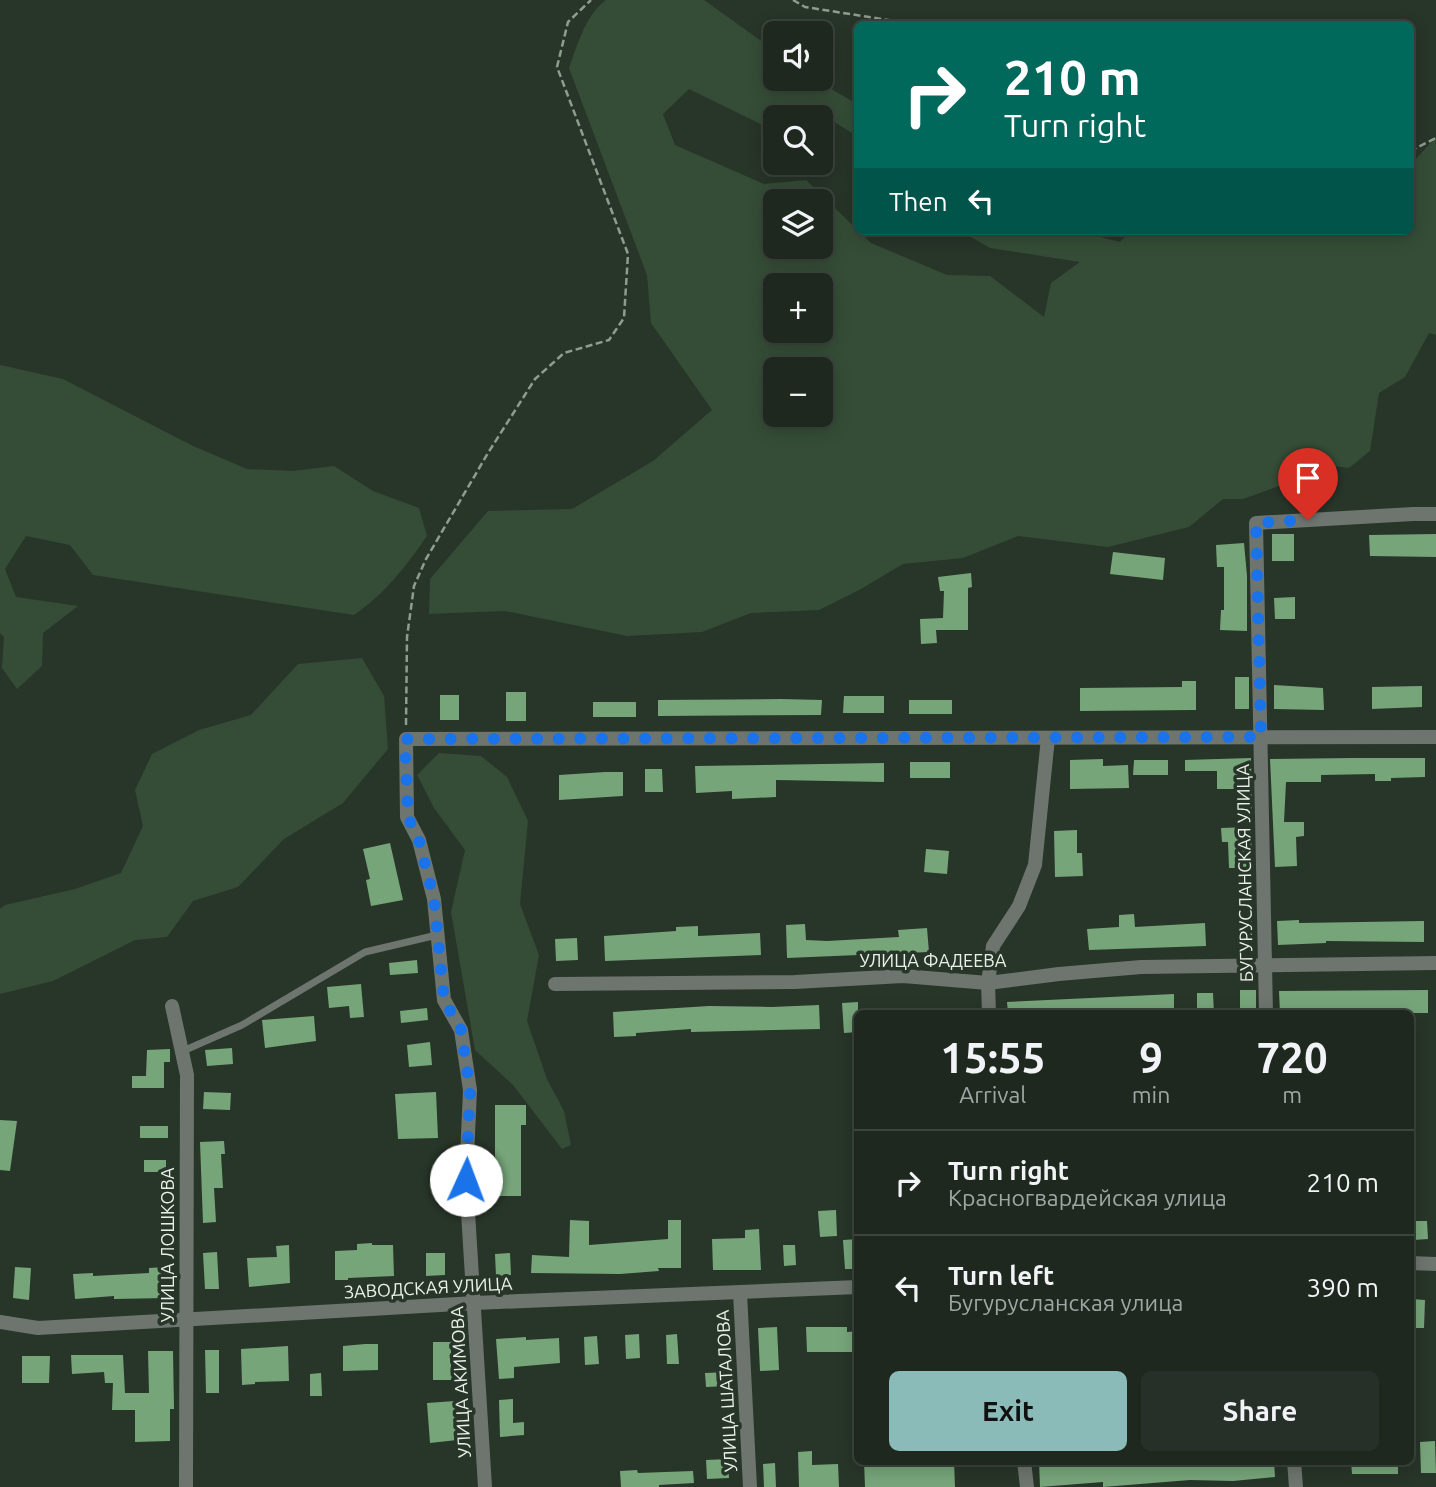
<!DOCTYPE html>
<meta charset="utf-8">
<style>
body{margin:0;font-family:Ubuntu,sans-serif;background:#263028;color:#f1f3f6;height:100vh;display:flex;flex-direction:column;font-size:26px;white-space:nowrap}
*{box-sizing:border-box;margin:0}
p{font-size:23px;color:#a1a6a4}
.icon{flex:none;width:38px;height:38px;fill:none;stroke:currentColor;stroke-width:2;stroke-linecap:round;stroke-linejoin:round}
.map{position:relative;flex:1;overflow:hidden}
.drawer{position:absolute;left:854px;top:1010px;width:560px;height:455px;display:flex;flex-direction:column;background:#1e281f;border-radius:10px;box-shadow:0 4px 18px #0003,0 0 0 2px #3c443d}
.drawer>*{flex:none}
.guide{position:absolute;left:854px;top:21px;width:560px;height:214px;border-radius:10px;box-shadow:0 4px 18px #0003,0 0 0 2px #3c443d;background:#00695c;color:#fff;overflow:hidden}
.fabs{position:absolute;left:763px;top:21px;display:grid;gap:14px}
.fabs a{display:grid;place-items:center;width:70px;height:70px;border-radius:10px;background:#1e281f;box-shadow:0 4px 18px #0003,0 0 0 2px #3c443d;font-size:35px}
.pin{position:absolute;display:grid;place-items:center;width:60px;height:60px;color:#fff;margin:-72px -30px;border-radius:50% 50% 50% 0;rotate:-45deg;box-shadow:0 0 7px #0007}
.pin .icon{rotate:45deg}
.me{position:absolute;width:77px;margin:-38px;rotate:2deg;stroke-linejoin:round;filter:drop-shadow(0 0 5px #0008)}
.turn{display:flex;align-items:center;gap:24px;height:147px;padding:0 35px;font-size:32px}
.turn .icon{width:91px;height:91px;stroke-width:2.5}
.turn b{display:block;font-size:49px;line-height:60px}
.then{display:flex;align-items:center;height:66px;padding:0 35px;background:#0003;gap:14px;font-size:26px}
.eta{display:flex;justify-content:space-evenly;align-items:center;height:119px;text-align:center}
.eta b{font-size:42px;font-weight:700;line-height:49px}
.action{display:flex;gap:14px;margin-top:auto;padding:14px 35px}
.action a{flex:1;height:80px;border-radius:10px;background:#8bbbb9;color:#111;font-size:28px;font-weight:700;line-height:80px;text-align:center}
.action a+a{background:#263028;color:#f1f3f6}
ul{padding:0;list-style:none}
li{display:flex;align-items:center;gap:21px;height:105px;padding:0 35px;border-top:2px solid #3c443d}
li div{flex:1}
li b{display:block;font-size:26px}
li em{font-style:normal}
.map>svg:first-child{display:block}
</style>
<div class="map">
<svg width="1436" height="1487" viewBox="0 0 1436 1487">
<rect width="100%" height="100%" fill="#283529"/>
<!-- green -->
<g fill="#354d37" fill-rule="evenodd">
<path d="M606,0H704L775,51V79H814L857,104V136L826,117H775V131L689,89L663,114L675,145L764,184L806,180L871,243L947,275L990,276L1044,317L1051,283L1080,262L990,248L961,231H1077L1120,242L1130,231H1410L1411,160H1415L1436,137V335L1429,333L1405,377L1379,393L1370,451L1349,468L1310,463L1279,486L1243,499H1223L1189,527L1108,547L1018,536L963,558L903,564L861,589L819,610L751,613L702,632L627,636L505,611L429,614L430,579L488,511L572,509L653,461L712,410L651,323L647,275L569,68C577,46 586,14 606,0ZM775,201H821V247H775ZM775,285H821V331H775ZM775,369H821V415H775Z"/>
<path d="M0,365L63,379L193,446L247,469L293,471L334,466L373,491L419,508L427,536C406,566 385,594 354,615L93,575L70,545L26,536L5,569L16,597L78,606L43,633L42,666L17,689L2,668L4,637L0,633Z"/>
<path d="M362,658L384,696L388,749L343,803L284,839L238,887L193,901L167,937L135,940L53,981L0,994V909L5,905L75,889L121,873L143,826L135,790L152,754L199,730L251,715L298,664Z"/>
<path d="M439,753L481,756L507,777L528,821L520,904L539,955L527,1021L547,1079L564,1111L571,1145L562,1149L513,1085L475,1050L451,912L465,850L434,808L417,775Z"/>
</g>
<!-- building -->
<g fill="#77a57a">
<rect x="1272" y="534" width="22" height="27"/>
<path d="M1436,534V557L1370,556L1369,535Z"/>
<path d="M1244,543L1247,576V631L1220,630L1221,610H1224V567H1217L1216,545Z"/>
<path d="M1113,552L1165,558L1163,580L1110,574Z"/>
<path d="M971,573L972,587L968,588V630H936L937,643L921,644L920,619L943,618L944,591H940L938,577Z"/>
<path d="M1295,597V619H1275L1274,598Z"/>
<rect x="1235" y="677" width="14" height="32"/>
<path d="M1182,681H1196V710L1080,711V688L1182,687Z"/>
<path d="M1274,685L1323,688L1324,710L1274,709Z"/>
<path d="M1422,686V707L1372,709V687Z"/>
<rect x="506" y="692" width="20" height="29"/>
<rect x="440" y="695" width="19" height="25"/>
<path d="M844,696H884V713H843Z"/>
<path d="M781,699L822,700L821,715L658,716V700Z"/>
<rect x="909" y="700" width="43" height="14"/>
<rect x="593" y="702" width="43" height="15"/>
<path d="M1251,758L1252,812H1240L1239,789H1217V771H1185V760Z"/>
<path d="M1353,758H1425V777L1391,778V781H1375V774L1321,775V782H1286L1284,822H1304V836L1296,837L1297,866L1275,867L1270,759Z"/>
<path d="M1103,759V766L1128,765L1129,788L1070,789V760Z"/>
<path d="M1134,760H1168V775H1133Z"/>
<rect x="910" y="762" width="40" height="16"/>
<path d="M884,763V782L776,780V797L732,799V791L696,793L695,766Z"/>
<path d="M645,769H662L663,792H645Z"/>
<path d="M605,772H623V796L559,800V775Z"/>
<path d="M1251,827L1252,868H1229L1228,842H1222L1221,828Z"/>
<path d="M1077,830V853H1082L1083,876L1055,877L1054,831Z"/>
<path d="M390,843L403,900L371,906L366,880L370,879L363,849Z"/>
<path d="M926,849L949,851L947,874L924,872Z"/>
<path d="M1134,914L1135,927L1205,923L1206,946L1089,950L1087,929L1119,927V915Z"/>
<path d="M1238,919H1252V946L1239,947Z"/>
<path d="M1299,920V923L1424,921V942L1326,941V943L1278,945L1277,921Z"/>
<path d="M805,924L806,940L827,941L899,937L898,930L927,928L929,952L787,958L786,925Z"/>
<path d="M698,926V936L760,933L761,955L605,961L604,936L676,931V927Z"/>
<path d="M577,938L578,960L556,961L555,939Z"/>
<path d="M417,960L418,973L390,975L389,963Z"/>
<path d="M361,984L364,1017L350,1018L349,1006L329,1008L327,987Z"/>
<rect x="1240" y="990" width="16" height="23"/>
<path d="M1428,990V1013H1280L1279,991Z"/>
<path d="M1197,993H1213L1214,1013H1197Z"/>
<path d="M1174,994V1013H1008L1007,1002Z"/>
<path d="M858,1002V1032L844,1033L842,1003Z"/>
<path d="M819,1005L820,1029L691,1032V1029L636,1033V1036L614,1037L613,1012L709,1006L772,1007Z"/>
<path d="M427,1008L428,1020L401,1023L400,1011Z"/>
<path d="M314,1016L316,1041L265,1048L262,1020Z"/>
<path d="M430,1042L432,1065L409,1067L407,1045Z"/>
<path d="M232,1048L233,1064L207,1066L205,1050Z"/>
<path d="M170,1049V1062H164V1088H132V1076H146L147,1050Z"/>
<path d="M204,1092L231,1093L230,1110L203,1109Z"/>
<path d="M436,1092L438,1138L398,1139L395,1094Z"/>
<path d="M495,1105H526V1125H521V1196H495Z"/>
<path d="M0,1120L17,1121L10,1171L0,1170Z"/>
<rect x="140" y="1126" width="28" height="12"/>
<path d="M224,1141L225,1154H221L223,1188H214L216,1222L203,1223L200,1142Z"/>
<rect x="144" y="1160" width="22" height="12"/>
<path d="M836,1210L837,1236L820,1237L818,1211Z"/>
<path d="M570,1220L589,1221V1245L668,1239V1220H681V1268H658L659,1271L620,1274L531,1273L532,1255L569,1257Z"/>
<path d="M1414,1221H1427L1428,1239L1414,1240Z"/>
<path d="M759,1229L761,1270H713L712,1239L745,1238V1230Z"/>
<path d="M858,1239V1269H845L843,1240Z"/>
<path d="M372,1243V1245H393L394,1276L348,1278V1280H335V1251L357,1250V1244Z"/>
<path d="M289,1245L290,1283L249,1287L247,1258L277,1257L276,1246Z"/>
<path d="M783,1245H795L796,1265L784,1266Z"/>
<path d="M217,1252L219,1289H205L203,1253Z"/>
<path d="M426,1253H445V1275L426,1276Z"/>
<path d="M510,1253L511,1275L496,1276L495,1254Z"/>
<path d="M15,1267L31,1268L29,1300L13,1298Z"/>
<path d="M165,1267L167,1298L114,1299V1296L75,1299L73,1274L93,1273V1276L149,1273V1268Z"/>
<path d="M1412,1299L1425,1300L1424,1328H1412Z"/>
<path d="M777,1327L779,1370L760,1371L758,1328Z"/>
<path d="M806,1327H847V1332L858,1331V1352H807Z"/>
<path d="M639,1334L640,1358L626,1359L625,1335Z"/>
<path d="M677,1334L679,1364H667L666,1335Z"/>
<path d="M597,1336L599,1364L585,1365L584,1337Z"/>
<path d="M526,1337V1340L559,1338L560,1363L514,1367V1378L499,1379L496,1339Z"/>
<path d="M433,1342H451V1367H455V1380H433Z"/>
<path d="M365,1344H378V1370L343,1371V1346Z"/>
<path d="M288,1346L289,1381L255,1382V1384L242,1385L241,1349Z"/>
<path d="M205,1350H219V1393H206Z"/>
<path d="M148,1351H173L174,1409H170V1441L135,1442V1410H112L113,1383H105L104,1372L72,1374L71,1355H123L125,1393H149Z"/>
<path d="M22,1356H50L49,1383H22Z"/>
<path d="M728,1372V1386L706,1387L705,1373Z"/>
<path d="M321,1373L322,1396H310V1374Z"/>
<path d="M513,1399V1423L524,1422V1435L500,1437L499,1400Z"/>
<path d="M455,1401L457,1440L430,1443L427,1403Z"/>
<path d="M1435,1441L1436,1473H1421L1420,1442Z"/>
<path d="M812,1451V1465L838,1464L839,1487H799L798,1452Z"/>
<path d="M728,1459L729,1478L707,1479L706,1460Z"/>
<path d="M864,1461H954L955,1487H865Z"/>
<path d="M1039,1461H1274L1275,1477L1233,1481L1190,1480L1103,1487V1482L1040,1487Z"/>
<path d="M1351,1461H1398V1474H1352Z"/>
<path d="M775,1463L776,1487H764L763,1464Z"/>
<path d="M637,1470L638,1473L693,1471L694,1483L659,1485V1487H621L620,1471Z"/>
</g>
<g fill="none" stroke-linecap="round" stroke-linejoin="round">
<!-- path -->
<g stroke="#909b91" stroke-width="2.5" stroke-dasharray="7 3.5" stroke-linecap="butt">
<path d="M793,0L805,7L914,24"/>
<path d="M1410,151L1436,138"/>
<path d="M406,725L407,637L414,586L426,559L488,453L535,379L564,353L609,340L624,318L628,254L557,67L568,22L591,0"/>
</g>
<!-- service -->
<path stroke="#6e746e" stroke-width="7" d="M183,1051L242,1025L365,952L437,935"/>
<!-- minor -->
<g stroke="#6e746e" stroke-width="14">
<path d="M555,984L795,982L903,976L988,983L1059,974L1141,967L1436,963"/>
<path d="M172,1006L187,1075L186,1487"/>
<path d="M989,1013L988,983L993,946L1019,906L1035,865L1048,738"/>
<path d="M1266,1013L1256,523L1413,514H1436"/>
<path d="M1410,1263L1436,1264"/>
<path d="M740,1293L750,1487"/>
<path d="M0,1322L38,1328L475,1303L858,1287"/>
<path d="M1024,1461L1027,1487"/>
<path d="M1294,1461L1296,1487"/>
<path d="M485,1487L466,1180L470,1090L461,1030L444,1000L434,899L419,840L407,817L406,739L1436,737"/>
</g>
</g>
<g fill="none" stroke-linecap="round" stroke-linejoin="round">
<!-- route -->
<path stroke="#1a73e8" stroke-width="12" stroke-dasharray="0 21.6" d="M466,1180L470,1090L461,1030L444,1000L434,899L419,841L408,817L405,739L1261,737L1256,523L1308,520"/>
</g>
<g text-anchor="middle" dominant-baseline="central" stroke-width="7" stroke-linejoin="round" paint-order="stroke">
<!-- street labels -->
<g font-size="18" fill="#e8f1e9" stroke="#283529">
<text transform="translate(1244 873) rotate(-91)">БУГУРУСЛАНСКАЯ УЛИЦА</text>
<text x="933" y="960">УЛИЦА ФАДЕЕВА</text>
<text transform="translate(167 1245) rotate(-90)">УЛИЦА ЛОШКОВА</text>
<text transform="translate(428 1287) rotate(-3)">ЗАВОДСКАЯ УЛИЦА</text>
<text transform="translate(460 1382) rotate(-93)">УЛИЦА АКИМОВА</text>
<text transform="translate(726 1391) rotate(-93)">УЛИЦА ШАТАЛОВА</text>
</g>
</g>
</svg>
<div class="fabs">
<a><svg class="icon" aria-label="sound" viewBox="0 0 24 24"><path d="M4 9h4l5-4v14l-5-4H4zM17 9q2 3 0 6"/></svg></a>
<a><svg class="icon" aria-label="search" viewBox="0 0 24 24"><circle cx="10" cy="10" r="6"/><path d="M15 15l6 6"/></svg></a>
<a><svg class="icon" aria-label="layers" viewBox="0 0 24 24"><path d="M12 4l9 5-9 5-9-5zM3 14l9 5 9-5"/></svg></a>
<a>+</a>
<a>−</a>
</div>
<div class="pin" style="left:1308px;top:520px;background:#d93025"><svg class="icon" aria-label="arrive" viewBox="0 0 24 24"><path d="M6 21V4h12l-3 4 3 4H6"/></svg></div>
<svg class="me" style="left:466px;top:1180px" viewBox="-20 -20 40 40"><circle r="19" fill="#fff"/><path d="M0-13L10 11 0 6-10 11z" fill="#1a73e8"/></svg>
<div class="guide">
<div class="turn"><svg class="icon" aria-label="right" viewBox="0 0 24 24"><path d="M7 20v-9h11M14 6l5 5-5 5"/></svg><div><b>210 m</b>Turn right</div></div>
<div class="then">Then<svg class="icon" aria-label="left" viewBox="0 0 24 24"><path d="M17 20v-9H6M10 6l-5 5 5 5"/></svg></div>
</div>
<section class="drawer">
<div class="eta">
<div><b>15:55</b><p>Arrival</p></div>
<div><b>9</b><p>min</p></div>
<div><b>720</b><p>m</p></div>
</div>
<ul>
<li><svg class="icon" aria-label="right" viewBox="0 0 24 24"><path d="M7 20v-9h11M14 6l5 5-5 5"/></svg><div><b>Turn right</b><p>Красногвардейская улица</p></div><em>210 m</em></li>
<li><svg class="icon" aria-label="left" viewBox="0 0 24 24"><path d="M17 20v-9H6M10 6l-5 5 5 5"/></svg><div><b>Turn left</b><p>Бугурусланская улица</p></div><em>390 m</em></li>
</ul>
<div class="action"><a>Exit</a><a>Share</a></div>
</section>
</div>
